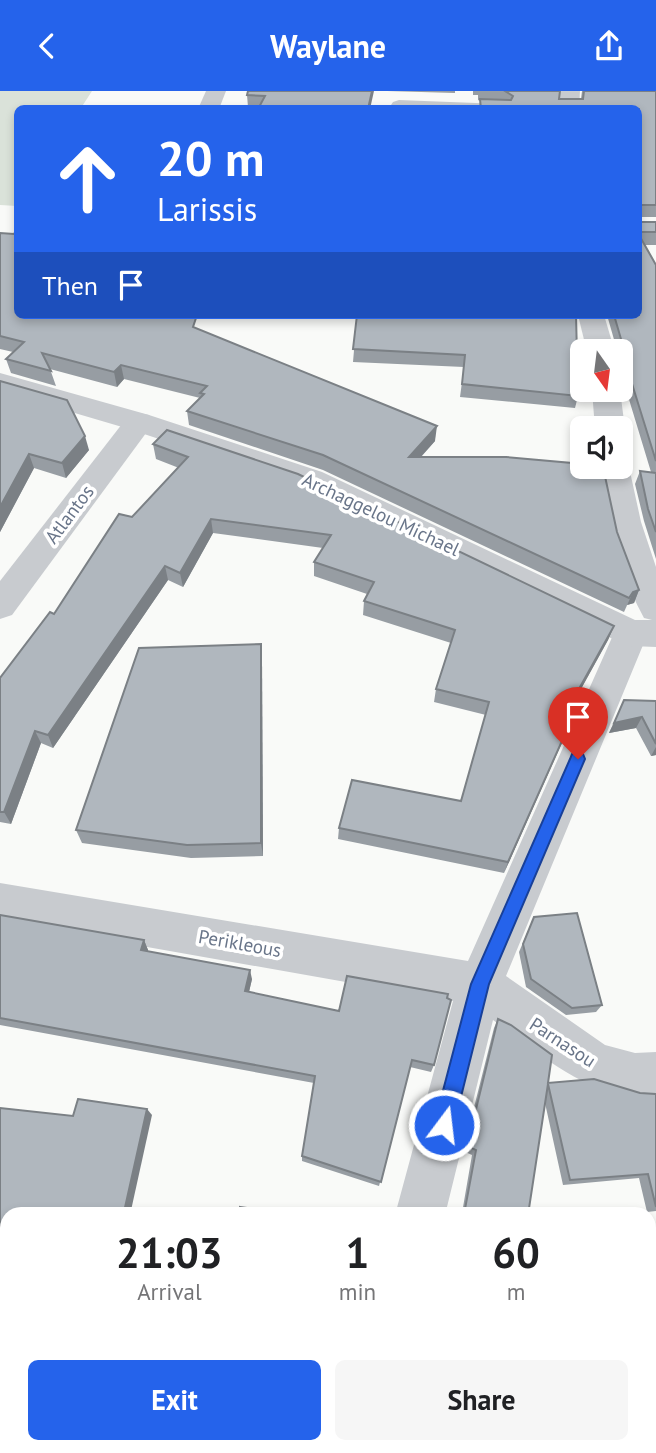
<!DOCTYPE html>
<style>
body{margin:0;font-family:"PT Sans",sans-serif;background:#f6f6f6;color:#202124;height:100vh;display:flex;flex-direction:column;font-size:26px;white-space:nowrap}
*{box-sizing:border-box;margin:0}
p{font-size:23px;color:#757577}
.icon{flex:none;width:38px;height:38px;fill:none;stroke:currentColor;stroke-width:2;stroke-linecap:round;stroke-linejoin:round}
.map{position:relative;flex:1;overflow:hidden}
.sheet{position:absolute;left:0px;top:1116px;width:656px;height:247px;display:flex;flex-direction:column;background:#fff;border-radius:21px 21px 0 0;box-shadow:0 4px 10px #0003}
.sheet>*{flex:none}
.guide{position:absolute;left:14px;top:14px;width:628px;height:214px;border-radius:10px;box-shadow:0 4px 10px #0003;background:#2563eb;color:#fff;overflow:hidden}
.needle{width:46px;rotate:166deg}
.tools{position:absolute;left:570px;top:248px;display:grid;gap:14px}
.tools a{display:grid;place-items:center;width:63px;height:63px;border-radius:10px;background:#fff;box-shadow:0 4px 10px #0003;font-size:35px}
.pin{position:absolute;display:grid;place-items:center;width:60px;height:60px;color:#fff;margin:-72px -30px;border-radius:50% 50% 50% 0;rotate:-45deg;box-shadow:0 0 7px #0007}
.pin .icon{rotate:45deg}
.me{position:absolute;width:77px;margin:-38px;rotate:15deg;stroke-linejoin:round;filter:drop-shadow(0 0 5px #0008)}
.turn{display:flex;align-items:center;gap:24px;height:147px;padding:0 28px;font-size:32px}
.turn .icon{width:91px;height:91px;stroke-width:2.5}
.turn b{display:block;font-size:49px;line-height:60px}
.then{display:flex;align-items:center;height:66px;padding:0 28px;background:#0003;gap:14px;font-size:26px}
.eta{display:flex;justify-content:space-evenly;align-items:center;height:119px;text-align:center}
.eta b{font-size:42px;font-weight:700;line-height:49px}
.button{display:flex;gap:14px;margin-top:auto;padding:14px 28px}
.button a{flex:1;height:80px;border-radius:10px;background:#2563eb;color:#fff;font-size:28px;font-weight:700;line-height:80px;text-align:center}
.button a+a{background:#f6f6f6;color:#202124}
header{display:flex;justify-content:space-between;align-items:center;height:91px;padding:0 28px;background:#2563eb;color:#fff;font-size:32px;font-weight:700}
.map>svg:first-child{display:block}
</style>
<header><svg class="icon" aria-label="back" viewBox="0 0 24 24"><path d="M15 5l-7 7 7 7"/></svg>Waylane<svg class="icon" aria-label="share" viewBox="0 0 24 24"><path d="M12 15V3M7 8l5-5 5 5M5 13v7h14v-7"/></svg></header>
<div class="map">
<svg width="656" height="1362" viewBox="0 0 656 1362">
<rect width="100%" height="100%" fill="#f9faf8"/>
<!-- green -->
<path fill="#dae2d9" d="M0,0H92L81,17L18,18L17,115L0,114Z"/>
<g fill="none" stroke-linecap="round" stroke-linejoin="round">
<!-- pedestrian -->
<path fill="#c8cbcf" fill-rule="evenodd" d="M399,9L501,13L509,18L393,17L391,14L393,11Z"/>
<!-- minor -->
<g fill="#c8cbcf" fill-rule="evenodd">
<path d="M206,0H226L219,18H198Z"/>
<path d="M139,322L149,324L154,331L149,338L12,524L0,528V490L129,324Z"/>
<path d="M631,529L643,533L648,542L506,885L605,954L635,962L656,961V1007C591,1010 543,965 493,929L445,1124H395L453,910L0,830V792L468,870L614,542L619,533Z"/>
<path d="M0,1171L7,1173V1225L0,1223Z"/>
<path d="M382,1356H440L442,1362H384Z"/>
</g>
<!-- tertiary -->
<g fill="#c8cbcf" fill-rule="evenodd">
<path d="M560,0H580L579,18H559Z"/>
<path d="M578,224H604L615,261H587Z"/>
<path d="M0,282L149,324L322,381L635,529H652L644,527C619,482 606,427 599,376H621V368L625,369L629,376L641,431L656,476V556L631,555L619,551L300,395L129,338L0,300Z"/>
<path d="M592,299H620L625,338L621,343V338H595Z"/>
</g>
</g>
<!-- wall -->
<g fill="#979da3">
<path d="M374,0L259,17L248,16L247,4Z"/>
<path d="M387,0H455V2Z"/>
<path d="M473,0H560L559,8H581L582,0H656V126H641V131H656V154H645L656,174V468L644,430L635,393L640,380L651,381L621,282V261H616L617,259L607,224H639V18H479L480,10L478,9V4H473Z"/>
<path d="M0,142L18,224L197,238L435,350L421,366L617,441L639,499L634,512L627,514L624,521L323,379L189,334L187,320L200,307L124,288L117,296L50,278L56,295L11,282L6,268L13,261L0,258Z"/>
<path d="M357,224L578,305L575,317L460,306L464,276L353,271Z"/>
<path d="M0,290L89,359L66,387L34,377L0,441Z"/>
<path d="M167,339L614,535L608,549L577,605H582L504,782L338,748L339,737L461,710L486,624L434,611L436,598L451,552L363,524L364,510L367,503L314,485V471L323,457L213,442L183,496L168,489L53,657L41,652L11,733L0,731V587L54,523L132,426L179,377L156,368L153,353Z"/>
<path d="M261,553L262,569L263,765L191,767L82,752L76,739Z"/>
<path d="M624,609L656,610V664L651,665L636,637L609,642Z"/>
<path d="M0,824L144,849L148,859V861L252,888L249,901L434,974L431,981L410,976L379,1095L302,1070V1065L314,992L0,934Z"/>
<path d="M534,826L602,914L596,921L566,924L526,896L519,861Z"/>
<path d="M498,928L548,992L640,1002L656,1003V1120L647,1121L639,1087L563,1094L545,1012L528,1124H466L462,1122L472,1064L463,1060L494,937Z"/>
<path d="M490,1356H649L656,1362H490Z"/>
</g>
<!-- shaded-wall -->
<g fill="#7b8085">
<path d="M372,0H374L370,18H368Z"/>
<path d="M121,274L124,288L117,296L114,281Z"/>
<path d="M437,335L435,350L408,380L409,366Z"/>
<path d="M85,345L89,359L66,387L62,372Z"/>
<path d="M29,363L34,377L0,441V416Z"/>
<path d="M211,428L213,442L183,496L180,482Z"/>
<path d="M165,475L168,489L53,657L48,644Z"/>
<path d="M639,499L634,512L627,514L624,521L633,501Z"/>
<path d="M614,535L608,549L570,618L575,605Z"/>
<path d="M261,553L262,569L263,765L261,752Z"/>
<path d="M582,605L577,618L504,782L508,771Z"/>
<path d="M642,626L636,637L609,642L614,632Z"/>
<path d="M35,640L41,652L11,733L4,721Z"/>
<path d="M656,656V664L651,665Z"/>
<path d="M144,849L148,859L145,869L141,859Z"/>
<path d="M250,879L252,888L247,909L245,900Z"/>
<path d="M147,1018L152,1024L130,1124L124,1121Z"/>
<path d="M57,1356H65L63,1362H55Z"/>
</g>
<!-- building -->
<g fill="#b0b7be" stroke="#7b8085" stroke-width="2">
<path d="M248,0H372L368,18H258L265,5L247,4Z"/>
<path d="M505,0H560L559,8H583L584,0H656V114H641V131H656V141H639V18H481L480,8L511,9L513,5Z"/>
<path d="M17,138L18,139V224H180L196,227L193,236L437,335L409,366H506L583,373V376H603L617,441L639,499L633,501L629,507L323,364L187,320L204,303L200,302L207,295L121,274L114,281L42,262L51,280L6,268L24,251L0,245V142L14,143Z"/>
<path d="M639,144L656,174V370L619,251L621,248L614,224H639Z"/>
<path d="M357,224H576L578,305L462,293L465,264L353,258Z"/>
<path d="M0,290L67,309L85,345L62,372L29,363L0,416Z"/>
<path d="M167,339L298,383L614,535L575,605H582L508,771L339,737L352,689L461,710L489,611L436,598L455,539L364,510L374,491L314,471L331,444L211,428L180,482L165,475L48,644L35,640L4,721H0V587L50,521L54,523L119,423L132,426L188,366L153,353Z"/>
<path d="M640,380L656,382V441L648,418Z"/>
<path d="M261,553V752L187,754L76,739L139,557Z"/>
<path d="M624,609L656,610V653L642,626L614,632Z"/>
<path d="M577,822L602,914L572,917L531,888L523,853L534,826Z"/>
<path d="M0,824L144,849L141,859L250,879L245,900L339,920L347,885L448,903L447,907L451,909L434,974L412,969L381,1091L302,1065L315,985L0,927Z"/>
<path d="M498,928L511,934L552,964L548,992L594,988L640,1002L656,1003V1116L648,1083L570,1089L548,993L528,1124H481L465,1118L476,1059L467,1055Z"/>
<path d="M78,1008L147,1018L124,1121L139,1124H7V1160L0,1159V1017L73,1025Z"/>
<path d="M240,1116L299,1124H239Z"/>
<path d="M649,1198L656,1224V1362H496L495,1356H649Z"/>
<path d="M0,1248L7,1249V1356H57L55,1362H0Z"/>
<rect x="146" y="1356" width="193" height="6"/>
</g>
<!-- route -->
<path fill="#2563eb" stroke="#184099" stroke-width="2" d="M578,661L583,663L585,668L489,893L454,1034L451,1041L444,1044L437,1041L434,1034L471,893L570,668L572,663Z"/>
<g text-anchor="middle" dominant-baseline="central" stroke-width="7" stroke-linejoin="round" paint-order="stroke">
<!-- street labels -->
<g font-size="19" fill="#697589" stroke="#fff">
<text transform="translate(69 423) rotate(-53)">Atlantos</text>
<text transform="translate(381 423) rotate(25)">Archaggelou Michael</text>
<text transform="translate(240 852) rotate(10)">Perikleous</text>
<text transform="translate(563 951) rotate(33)">Parnasou</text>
</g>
</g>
</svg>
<div class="tools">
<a><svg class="needle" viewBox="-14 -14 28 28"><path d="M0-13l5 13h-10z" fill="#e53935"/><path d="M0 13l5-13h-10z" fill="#757577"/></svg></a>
<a><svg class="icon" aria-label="sound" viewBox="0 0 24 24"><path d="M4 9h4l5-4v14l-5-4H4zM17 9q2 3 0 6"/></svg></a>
</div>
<div class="pin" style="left:578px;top:668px;background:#d93025"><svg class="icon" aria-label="arrive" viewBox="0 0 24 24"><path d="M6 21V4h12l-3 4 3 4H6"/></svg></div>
<svg class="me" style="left:444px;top:1034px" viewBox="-20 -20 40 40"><circle r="17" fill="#2563eb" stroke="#fff" stroke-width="3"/><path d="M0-11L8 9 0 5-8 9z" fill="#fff"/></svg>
<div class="guide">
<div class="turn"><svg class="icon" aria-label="ahead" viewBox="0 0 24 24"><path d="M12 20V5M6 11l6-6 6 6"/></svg><div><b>20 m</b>Larissis</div></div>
<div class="then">Then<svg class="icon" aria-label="arrive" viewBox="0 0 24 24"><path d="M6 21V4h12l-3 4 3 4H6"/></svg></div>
</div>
<section class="sheet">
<div class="eta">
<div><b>21:03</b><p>Arrival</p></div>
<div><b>1</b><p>min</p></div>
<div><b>60</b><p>m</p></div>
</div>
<div class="button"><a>Exit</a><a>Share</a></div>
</section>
</div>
